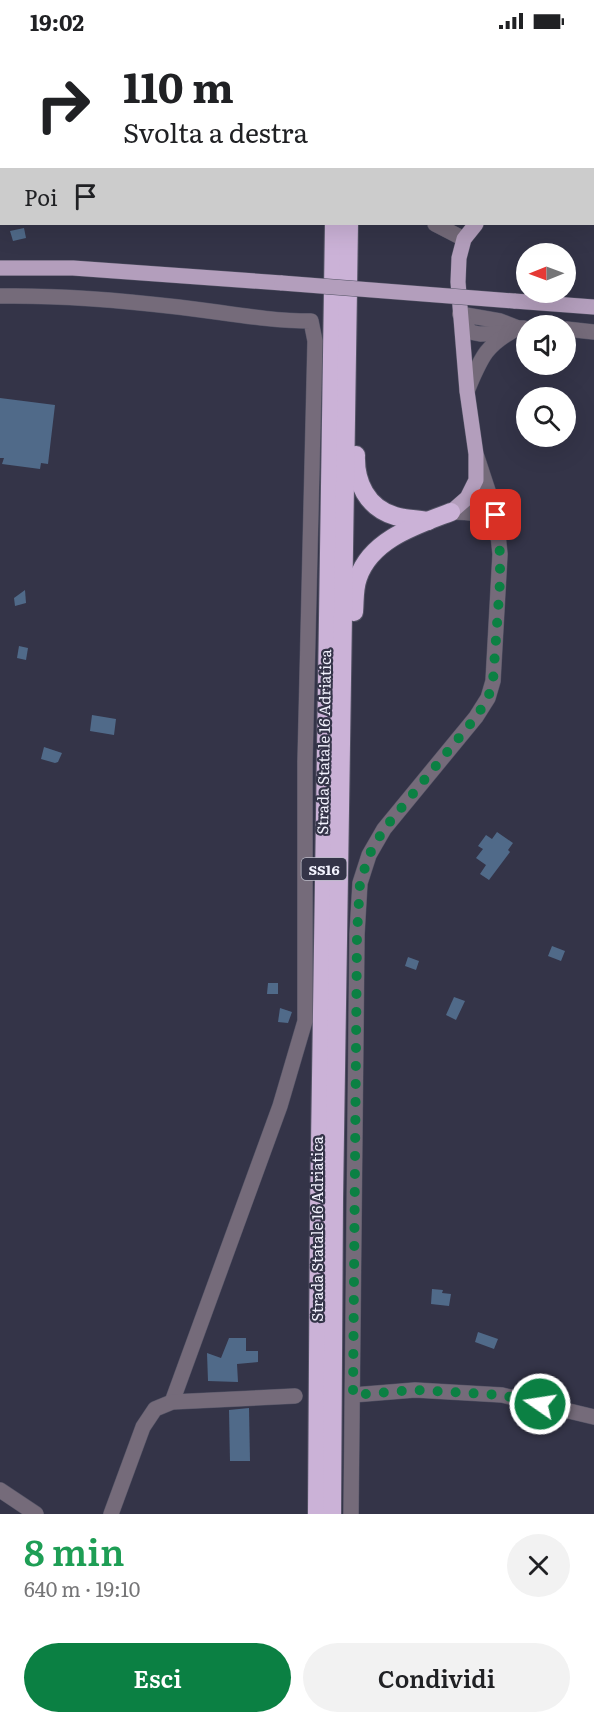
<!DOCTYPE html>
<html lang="it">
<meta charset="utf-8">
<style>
body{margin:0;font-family:Literata,serif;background:#f2f2f2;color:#202124;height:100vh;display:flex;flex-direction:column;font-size:22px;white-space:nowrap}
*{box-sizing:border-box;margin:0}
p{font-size:20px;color:#757577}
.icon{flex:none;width:33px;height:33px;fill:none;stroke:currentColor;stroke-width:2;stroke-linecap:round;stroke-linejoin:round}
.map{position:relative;height:1472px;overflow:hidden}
.drawer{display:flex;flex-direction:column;background:#fff;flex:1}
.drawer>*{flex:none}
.hud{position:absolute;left:0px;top:0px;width:594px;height:183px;box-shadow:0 6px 24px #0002;background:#fff;color:#202124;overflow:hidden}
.needle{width:39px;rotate:269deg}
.buttons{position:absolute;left:516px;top:201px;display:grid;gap:12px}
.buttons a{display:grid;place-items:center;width:60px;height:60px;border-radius:50%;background:#fff;box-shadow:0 6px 24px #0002;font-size:30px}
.pin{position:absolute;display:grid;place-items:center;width:51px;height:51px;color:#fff;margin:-26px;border-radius:12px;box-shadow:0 3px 9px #0006}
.me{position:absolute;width:66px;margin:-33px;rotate:283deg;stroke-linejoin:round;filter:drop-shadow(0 0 4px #0008)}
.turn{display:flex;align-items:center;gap:21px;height:126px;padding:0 24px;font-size:27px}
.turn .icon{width:78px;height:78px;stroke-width:2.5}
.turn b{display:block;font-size:42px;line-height:51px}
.then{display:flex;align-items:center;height:57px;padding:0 24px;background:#0003;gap:12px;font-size:22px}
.round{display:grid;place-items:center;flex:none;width:63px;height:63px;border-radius:32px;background:#f2f2f2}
.headline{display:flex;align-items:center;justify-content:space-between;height:102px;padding:0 24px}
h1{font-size:36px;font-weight:600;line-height:45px;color:#1e9e55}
.action{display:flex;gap:12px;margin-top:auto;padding:12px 24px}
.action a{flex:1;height:69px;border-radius:36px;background:#0b8043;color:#fff;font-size:24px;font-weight:600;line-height:69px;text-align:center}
.action a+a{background:#f2f2f2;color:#202124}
.status{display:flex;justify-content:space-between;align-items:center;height:42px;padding:0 30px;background:#fff;direction:ltr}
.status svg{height:16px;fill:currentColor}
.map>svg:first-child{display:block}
</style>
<div class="status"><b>19:02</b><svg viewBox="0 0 49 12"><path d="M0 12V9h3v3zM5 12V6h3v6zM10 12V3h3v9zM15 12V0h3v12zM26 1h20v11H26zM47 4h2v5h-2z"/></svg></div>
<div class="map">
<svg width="594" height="1472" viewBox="0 0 594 1472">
<rect width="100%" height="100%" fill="#343448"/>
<!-- building -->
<g fill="#506a89">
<path d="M24,186L26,196L13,199L10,189Z"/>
<path d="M0,356L55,363L48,422L41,421L40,427L2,422L4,416H0Z"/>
<path d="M25,548L26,561L15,564L14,556Z"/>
<path d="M19,604L28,606L26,618L17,616Z"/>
<path d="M92,673L116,677L114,693L90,689Z"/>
<path d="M44,705L62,711L58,720L55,721L41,717Z"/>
<path d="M497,790L513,801L508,808L510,810L489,838L480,832L486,823L476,816L483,807L478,804L486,793L492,797Z"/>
<path d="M552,904L565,909L561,919L548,914Z"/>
<path d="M408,915L419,919L416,928L405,924Z"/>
<path d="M268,941H278V952H267Z"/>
<path d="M454,955L465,959L456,978L446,973Z"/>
<path d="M280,966L292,970L288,981L278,980Z"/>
<path d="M432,1247L443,1248L442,1251L451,1252L449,1264L431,1262Z"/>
<path d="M478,1290L498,1297L494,1307L475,1300Z"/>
<path d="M229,1296H246V1309H258V1320L237,1322L238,1340L208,1339L207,1311L221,1316Z"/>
<path d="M249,1366L250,1419H230L229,1368Z"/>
</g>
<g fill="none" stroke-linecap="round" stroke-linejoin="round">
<defs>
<g id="minor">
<path d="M372,2V0"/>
<path d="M435,182L464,197"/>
<path d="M0,254C60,253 119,258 178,265C223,270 266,279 311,279L315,299L305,720V979L280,1064L172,1360"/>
<path d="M460,272L500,279L518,286H524"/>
<path d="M460,272L470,290L480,292L509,291"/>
<path d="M566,287L594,290"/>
<path d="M467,349C481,316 485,303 518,286"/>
<path d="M451,470C480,471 481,469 497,494"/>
<path d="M353,1353L415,1348L502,1353L594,1375"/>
<path d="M0,1448L36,1472"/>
<path d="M111,1472L143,1385L155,1367L172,1360L295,1354"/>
<path d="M351,1472L357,892L360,841L369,813L384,787L476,675L488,656L493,639L500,512L496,473L477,415"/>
</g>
<g id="major">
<path d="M135,2V0"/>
<path d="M0,133H2"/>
<path d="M592,160H594"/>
<path d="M0,226H73L282,241"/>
<path d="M514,259L594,265"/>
<path d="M451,470L467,456L476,438V412L467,349L458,240L459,216L464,197L476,182"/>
</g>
<g id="highway">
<path d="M337,2V0"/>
<path d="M353,2V0"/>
<path d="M356,413C355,440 367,466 395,474C405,477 417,477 428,479"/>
<path d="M354,570C355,558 354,547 358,536C371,497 417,483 451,470"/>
<path d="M317,1472L319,1167L334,182"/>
<path d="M332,1472L334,1158L349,182"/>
</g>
</defs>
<!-- minor casing -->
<use href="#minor" stroke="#535365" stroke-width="16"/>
<!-- major casing -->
<use href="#major" stroke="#535365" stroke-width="16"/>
<!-- highway casing -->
<use href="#highway" stroke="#535365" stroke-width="20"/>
<!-- minor -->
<use href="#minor" stroke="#756b7a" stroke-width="15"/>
<!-- major -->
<use href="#major" stroke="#b39ebc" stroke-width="15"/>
<!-- highway -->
<use href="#highway" stroke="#cbb2d7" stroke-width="18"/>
<defs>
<path id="major-bridge" d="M282,241L514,259"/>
</defs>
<!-- major-bridge casing -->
<use href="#major-bridge" stroke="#535365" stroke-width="16" stroke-linecap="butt"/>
<!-- major-bridge -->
<use href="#major-bridge" stroke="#b39ebc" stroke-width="15"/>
</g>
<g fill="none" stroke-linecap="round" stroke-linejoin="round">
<!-- route -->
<path stroke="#0b8043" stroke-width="10" stroke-dasharray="0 18" d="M496,473L500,512V540L493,639L488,656L476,675L384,787L369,813L360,841L357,892L353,1353L415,1348L502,1353L540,1362"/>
</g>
<g text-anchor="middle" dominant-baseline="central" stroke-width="4.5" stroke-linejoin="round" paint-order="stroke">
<!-- shield labels -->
<rect fill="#343448" stroke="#babac7" stroke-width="1.5" x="301.5" y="816" width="45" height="22" rx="4.5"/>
<g font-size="14" font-weight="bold" fill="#f3f3fe">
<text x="324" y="827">SS16</text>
</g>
<!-- street labels -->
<g font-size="15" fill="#f3f3fe" stroke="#343448">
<text transform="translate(323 700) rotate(-89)">Strada Statale 16 Adriatica</text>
<text transform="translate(316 1187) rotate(-90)">Strada Statale 16 Adriatica</text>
</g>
</g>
</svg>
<div class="buttons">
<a><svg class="needle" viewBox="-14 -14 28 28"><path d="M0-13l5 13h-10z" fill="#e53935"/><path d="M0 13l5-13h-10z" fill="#757577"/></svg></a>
<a><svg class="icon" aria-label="sound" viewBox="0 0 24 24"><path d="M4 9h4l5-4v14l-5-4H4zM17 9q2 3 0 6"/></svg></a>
<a><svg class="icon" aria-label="search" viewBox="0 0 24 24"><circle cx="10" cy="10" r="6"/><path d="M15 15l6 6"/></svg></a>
</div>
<div class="pin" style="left:496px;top:473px;background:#d93025"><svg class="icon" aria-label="arrive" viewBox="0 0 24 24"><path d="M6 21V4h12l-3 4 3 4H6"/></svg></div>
<svg class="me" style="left:540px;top:1362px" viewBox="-20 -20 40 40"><circle r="17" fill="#0b8043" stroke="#fff" stroke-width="3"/><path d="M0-11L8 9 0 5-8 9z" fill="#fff"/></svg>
<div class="hud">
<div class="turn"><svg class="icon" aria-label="right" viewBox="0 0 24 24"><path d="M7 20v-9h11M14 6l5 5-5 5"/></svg><div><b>110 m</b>Svolta a destra</div></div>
<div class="then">Poi<svg class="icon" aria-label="arrive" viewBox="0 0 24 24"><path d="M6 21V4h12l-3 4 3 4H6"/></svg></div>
</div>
</div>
<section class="drawer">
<div class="headline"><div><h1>8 min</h1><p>640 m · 19:10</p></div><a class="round"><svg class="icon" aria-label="close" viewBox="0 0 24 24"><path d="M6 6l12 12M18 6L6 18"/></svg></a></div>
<div class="action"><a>Esci</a><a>Condividi</a></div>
</section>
